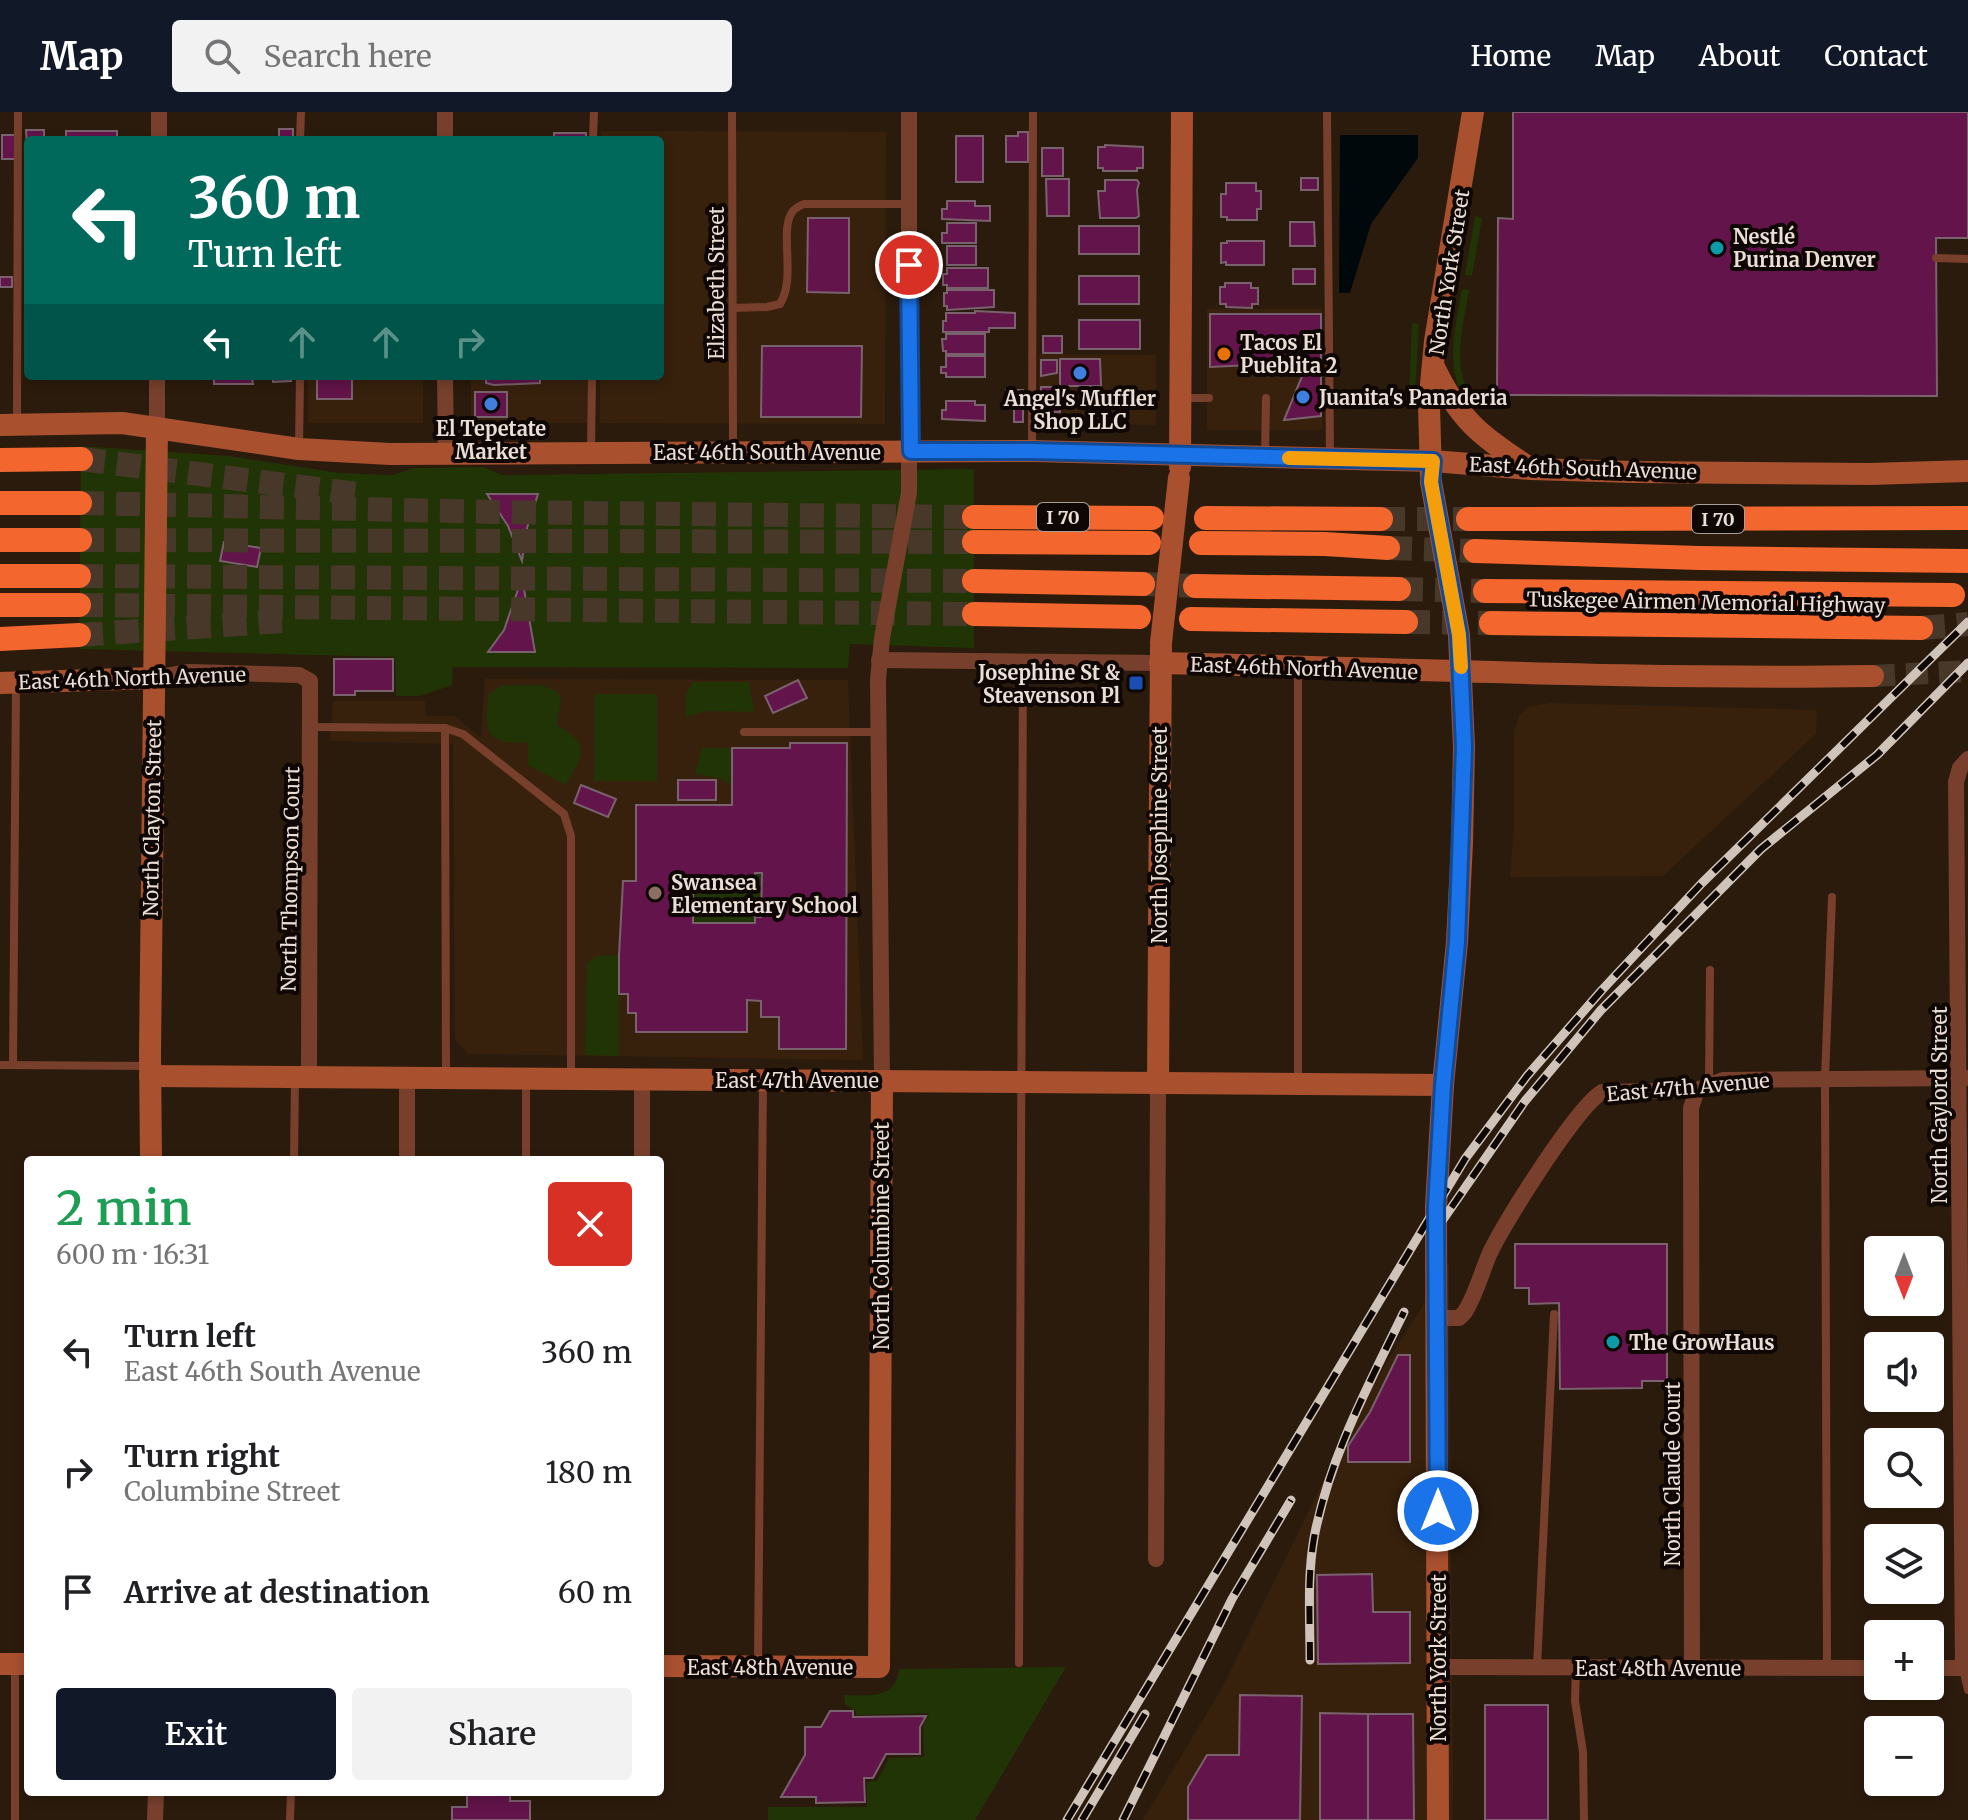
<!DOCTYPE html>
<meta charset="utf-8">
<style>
body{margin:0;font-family:Merriweather,serif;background:#f2f2f2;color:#202124;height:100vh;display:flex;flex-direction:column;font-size:30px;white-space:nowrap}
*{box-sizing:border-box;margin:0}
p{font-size:26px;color:#757577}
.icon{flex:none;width:44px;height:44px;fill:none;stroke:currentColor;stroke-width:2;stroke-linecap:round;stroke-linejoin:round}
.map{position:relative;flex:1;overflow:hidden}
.sheet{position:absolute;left:24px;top:1044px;width:640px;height:640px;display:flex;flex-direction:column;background:#fff;border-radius:8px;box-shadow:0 4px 12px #0003}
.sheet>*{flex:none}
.guide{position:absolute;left:24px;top:24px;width:640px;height:244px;border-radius:8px;box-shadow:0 4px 12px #0003;background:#00695c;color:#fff;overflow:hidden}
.needle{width:52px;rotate:180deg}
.controls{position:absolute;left:1864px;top:1124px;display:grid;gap:16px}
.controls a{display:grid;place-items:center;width:80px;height:80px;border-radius:8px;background:#fff;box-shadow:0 4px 12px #0003;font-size:40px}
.pin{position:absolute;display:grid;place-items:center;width:68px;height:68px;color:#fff;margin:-34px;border:4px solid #fff;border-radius:50%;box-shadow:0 2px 8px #0007}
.me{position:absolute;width:88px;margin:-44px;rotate:0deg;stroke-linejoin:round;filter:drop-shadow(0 0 6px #0008)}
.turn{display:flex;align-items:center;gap:28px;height:168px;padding:0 32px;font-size:36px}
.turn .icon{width:104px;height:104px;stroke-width:2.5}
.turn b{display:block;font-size:56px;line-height:68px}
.lanes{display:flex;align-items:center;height:76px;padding:0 32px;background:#0003;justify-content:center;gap:40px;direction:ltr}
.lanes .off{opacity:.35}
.round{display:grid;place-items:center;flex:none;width:84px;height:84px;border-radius:8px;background:#f2f2f2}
.headline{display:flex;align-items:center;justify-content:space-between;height:136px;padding:0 32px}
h1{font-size:48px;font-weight:600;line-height:60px;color:#1e9e55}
.action{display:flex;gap:16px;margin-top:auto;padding:16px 32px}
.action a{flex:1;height:92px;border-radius:8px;background:#111827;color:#fff;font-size:32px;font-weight:600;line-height:92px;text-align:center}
.action a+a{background:#f2f2f2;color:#202124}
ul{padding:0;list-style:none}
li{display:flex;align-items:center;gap:24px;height:120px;padding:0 32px}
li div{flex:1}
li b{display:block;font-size:30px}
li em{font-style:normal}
header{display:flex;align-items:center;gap:48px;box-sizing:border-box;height:112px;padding:0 40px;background:#111827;color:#fff}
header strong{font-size:38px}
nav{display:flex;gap:44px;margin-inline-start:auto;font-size:28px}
.search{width:560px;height:72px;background:#f2f2f2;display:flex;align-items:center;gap:20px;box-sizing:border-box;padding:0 28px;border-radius:8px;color:#757577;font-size:30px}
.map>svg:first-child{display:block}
</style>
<header>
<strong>Map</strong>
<div class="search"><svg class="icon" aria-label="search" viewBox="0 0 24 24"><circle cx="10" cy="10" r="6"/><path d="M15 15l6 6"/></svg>Search here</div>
<nav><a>Home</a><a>Map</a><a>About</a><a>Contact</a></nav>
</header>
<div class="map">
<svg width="1968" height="1708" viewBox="0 0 1968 1708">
<rect width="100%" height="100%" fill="#2b1b0c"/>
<!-- built -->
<g fill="#37210d">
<path d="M601,19L886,20L885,312L600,311V264H660V28H601Z"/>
<rect x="1207" y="197" width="115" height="121"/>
<path d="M1039,242L1156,243V313L1039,312Z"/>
<rect x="308" y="264" width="115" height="47"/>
<path d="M471,264H589L588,311H471Z"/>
<path d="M485,567L848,568L863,948L469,942L455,928L453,632L330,629L333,589H425L426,604H454L481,625Z"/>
<path d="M1550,591L1817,598L1816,622L1663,764L1510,765L1514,715V619L1519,604L1528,595Z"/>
<path d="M1449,1152L1453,1708H1143L1221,1578L1363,1288Z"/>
</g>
<!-- green -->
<g fill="#213405">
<path d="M1475,104L1482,106L1472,164L1465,163Z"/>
<path d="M1462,177L1469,178C1464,210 1453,246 1467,277L1460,279C1447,246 1456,211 1462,177Z"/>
<path d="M1412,211L1419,212L1415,281H1409Z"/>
<path d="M81,334L229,344L339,361L393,363L413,356L484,355L501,363L974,357V536L850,532L848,556L453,555L452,573L420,584H396L395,545L79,537Z"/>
<path d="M693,570H749L754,600L708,599L686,605L685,584Z"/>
<path d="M515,573H541L558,580L561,587L557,613C592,633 583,642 566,673L528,653V631L505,630L491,624C485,610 486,597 489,582L501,574Z"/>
<rect x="594" y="582" width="63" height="87"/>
<path d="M702,636H732V673L721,667L695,661Z"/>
<path d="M755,761H762L761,805H756L755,811H693V769H755Z"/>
<path d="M619,843V944L585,943L587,852L596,844Z"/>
<path d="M1066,1555L975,1708H768V1695H867V1670L877,1669L889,1646L924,1645L923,1615L929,1601L856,1603V1599L845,1592L844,1583C869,1583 896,1588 899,1557Z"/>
</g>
<!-- water -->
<path fill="#00080c" d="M1340,23H1418V46L1371,112L1350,181H1339Z"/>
<!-- building -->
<g fill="#63144a" stroke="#79616e" stroke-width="2" fill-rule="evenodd">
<path d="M1513,0H1968V126H1936L1937,284L1497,283L1498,106L1513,107Z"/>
<path d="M279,17H293V28H272L279,26Z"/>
<path d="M26,18H44V28H28V47Z"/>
<rect x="66" y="19" width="51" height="9"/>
<path d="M1018,20H1028V50H1006V24H1018Z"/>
<rect x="554" y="21" width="32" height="7"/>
<rect x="2" y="23" width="13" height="24"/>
<rect x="956" y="24" width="27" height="46"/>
<path d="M1105,33L1143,35V56H1137V59H1103V56H1098V35H1105Z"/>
<rect x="1042" y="36" width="21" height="28"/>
<rect x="1301" y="66" width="17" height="12"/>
<path d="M1046,67H1069V104H1047Z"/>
<path d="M1105,68H1137L1139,71L1137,78L1139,104L1136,106H1100L1098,79H1105Z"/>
<path d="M1226,71H1256V79H1261V97H1257V108H1227V105H1221V82H1226Z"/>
<path d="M947,89H975V94H990V109L942,107V97H947Z"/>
<path d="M808,106H849V181L807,180Z"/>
<path d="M1290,110H1314L1315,134H1290Z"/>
<path d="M947,111H976V131H942V121H947Z"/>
<rect x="1079" y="114" width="60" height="28"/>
<path d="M1227,129H1264V153H1226V150L1221,151V131H1227Z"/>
<rect x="947" y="134" width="29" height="19"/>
<path d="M947,156H988V176H947V173H943V162H947Z"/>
<rect x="1293" y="157" width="22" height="15"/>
<rect x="1079" y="164" width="60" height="28"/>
<rect x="0" y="165" width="12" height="10"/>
<path d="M1225,171H1251V176H1258V192H1252V196L1226,195V192H1220V175H1225Z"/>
<path d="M947,178H994V195L947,198V194H944V181H947Z"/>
<path d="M975,199L1015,201V216H989V220H943V209H946V201H975Z"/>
<path d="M1210,202H1321V304L1284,308L1303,262L1296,251L1210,255Z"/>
<rect x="1079" y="208" width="61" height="29"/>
<path d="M946,222H985V242H946V239H943L942,227H946Z"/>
<rect x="1043" y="224" width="19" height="17"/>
<path d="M762,234H862L861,305H761Z"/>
<path d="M946,244H985V265H946V261H941V255H946Z"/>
<path d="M1060,247H1100L1101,274H1060Z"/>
<path d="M1041,248H1057V261L1041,264Z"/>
<path d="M214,264H262V266H252L253,272H214Z"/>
<path d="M265,264H291V269L273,270V267H265Z"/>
<rect x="317" y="264" width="35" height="23"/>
<path d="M486,264H540V271L494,273L486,271Z"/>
<rect x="1041" y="275" width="19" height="25"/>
<path d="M1006,278H1023V310H1014V297H1006Z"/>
<rect x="475" y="280" width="32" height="25"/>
<path d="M946,289H975V293H985V309L942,307V298H946Z"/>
<path d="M487,382H538L527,416L522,449L508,414Z"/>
<path d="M224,430L261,436L257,455L220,449Z"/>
<path d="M522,466L535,540H488L504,518Z"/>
<path d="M334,547H393V579H355V583H334Z"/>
<path d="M798,568L807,586L773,601L765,584Z"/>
<path d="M790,631H847L846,937H779V905H761V889L747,888V920H636V901H628V882H619V843L623,769H636V693H732V636H790ZM755,761H762L761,805H755V811H693V769H755Z"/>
<rect x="678" y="668" width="38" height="20"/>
<path d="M581,673L616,687L608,705L574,691Z"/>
<path d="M1515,1132H1667V1269H1642V1276L1560,1277L1559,1191L1529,1192V1176H1515Z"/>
<path d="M1398,1243H1410V1350H1348V1334L1370,1300Z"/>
<path d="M1372,1462L1373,1500H1410V1551L1318,1552L1317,1463Z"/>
<path d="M1240,1583L1302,1584L1300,1708H1188V1675L1207,1643H1239Z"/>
<rect x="1485" y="1593" width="63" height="115"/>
<path d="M830,1599H853V1605L926,1604L920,1615V1642H886L873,1666H864L865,1690L816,1691V1685H781L805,1643V1615H821Z"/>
<path d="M1320,1601L1368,1602V1708H1320Z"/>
<path d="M1368,1602H1413L1414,1708H1368Z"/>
<path d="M467,1680H510V1689H530V1708H452V1695H467Z"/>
</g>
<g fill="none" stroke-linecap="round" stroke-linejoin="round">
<!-- secondary-tunnel -->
<path stroke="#48382a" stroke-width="22" stroke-dasharray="22 11" stroke-linecap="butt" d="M1873,564L1968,559"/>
<!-- highway-tunnel -->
<g stroke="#48382a" stroke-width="24" stroke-dasharray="24 12" stroke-linecap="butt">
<path d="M81,347L366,383"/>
<path d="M80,391L495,400L974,405"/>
<path d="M1381,407H1468"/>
<path d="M80,428L974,430"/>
<path d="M1388,436L1475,439"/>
<path d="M79,464L974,469"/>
<path d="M1143,472L1195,474"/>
<path d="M1399,477L1485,479"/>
<path d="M79,493L974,502"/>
<path d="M1406,510L1491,511"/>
<path d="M1921,516L1968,512"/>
<path d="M79,523L282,509"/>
</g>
<!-- lane -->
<g stroke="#78402c" stroke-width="8">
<path d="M732,0L733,339"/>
<path d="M1327,0L1330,343"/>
<path d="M300,28L301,0"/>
<path d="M593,28L594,0"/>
<path d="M1936,146L1968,147"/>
<path d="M733,196L767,195L780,192C797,165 778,117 793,99C794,97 801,93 804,92H908"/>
<path d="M1182,286H1209"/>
<path d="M17,311L18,0"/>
<path d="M299,335L300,264"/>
<path d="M591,339L592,264"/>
<path d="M1032,339L1033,0"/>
<path d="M1265,345L1266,286"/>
<path d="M1298,557V971"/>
<path d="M312,615L445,616L463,622L564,702L571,724V967"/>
<path d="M445,616L446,963"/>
<path d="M744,620H878"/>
<path d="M0,953L147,954"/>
<path d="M13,953L16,573"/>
<path d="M1709,972L1710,858"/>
<path d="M294,1048L295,966"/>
<path d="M526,1048V967"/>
<path d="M758,1551L763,969"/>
<path d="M1019,1551L1023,550"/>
<path d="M1537,1555L1554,1202"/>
<path d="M1576,1556L1575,1589L1583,1640L1584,1708"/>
<path d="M1827,1556L1825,966L1832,785"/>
<path d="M1963,1557L1968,1578"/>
<path d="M15,1708V1553"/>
<path d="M290,1708L291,1680"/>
</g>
<!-- street -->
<g stroke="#78402c" stroke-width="16">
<path d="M445,0V28"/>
<path d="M159,28V0"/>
<path d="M157,264V316"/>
<path d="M445,264L446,343"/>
<path d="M879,548L1160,551"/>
<path d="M154,566L189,560L299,563L310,569L309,965"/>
<path d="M407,966V1048"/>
<path d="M642,967V1048"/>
<path d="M882,969L878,568L882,526L909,381V0"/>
<path d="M1438,1206H1459L1465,1200C1476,1182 1481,1162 1489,1143C1503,1112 1576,996 1602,980L1697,978L1723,968L1966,966"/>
<path d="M1156,1447L1158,971"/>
<path d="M1439,1555L1878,1556"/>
<path d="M1692,1556L1691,996L1697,978"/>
<path d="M1930,1556H1968"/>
<path d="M1963,1556L1956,670L1960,656L1968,647"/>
<path d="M155,1708L156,1680"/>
</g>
<!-- secondary -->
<g stroke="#a9502f" stroke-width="22">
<path d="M1434,255C1459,307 1480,324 1527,354"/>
<path d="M0,313L122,311L299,337L390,342L1032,339L1433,349L1531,357L1633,360L1870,362L1968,359"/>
<path d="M1180,355L1182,0"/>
<path d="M1431,363L1429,294L1435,229L1473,0"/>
<path d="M1160,551C1397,556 1635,568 1873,564"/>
<path d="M0,571L154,566"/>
<path d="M150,964L1443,973"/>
<path d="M1158,971L1161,536"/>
<path d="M151,1048L150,941L157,316"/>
<path d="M0,1552H28"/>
<path d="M660,1554L879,1555L882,969"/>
<path d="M1438,1708L1436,1095L1443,973L1457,830L1462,731L1464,635L1460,545"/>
</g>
<!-- highway -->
<g stroke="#f3662e" stroke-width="24">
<path d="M0,348L81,347"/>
<path d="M0,391H80"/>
<path d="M974,405L1152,406"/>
<path d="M1206,406L1381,407"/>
<path d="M1468,407L1968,406"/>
<path d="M0,428H80"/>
<path d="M974,430L1149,431"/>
<path d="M1201,431L1325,432L1388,436"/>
<path d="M1475,439L1699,446L1968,449"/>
<path d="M0,464H79"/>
<path d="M974,469L1143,472"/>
<path d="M1195,474L1399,477"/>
<path d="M1485,479L1953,483"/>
<path d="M0,493H79"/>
<path d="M974,502L1139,505"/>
<path d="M1191,507L1406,510"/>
<path d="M1491,511L1921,516"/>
<path d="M0,527L79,523"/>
</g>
<defs>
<g id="rail">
<path d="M1431,1125L1525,989L1601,898L1761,737L1877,643L1968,551"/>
<path d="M1310,1548C1310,1507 1307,1466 1314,1426C1329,1346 1369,1272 1404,1200"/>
<path d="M1067,1708L1436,1095L1465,1047L1527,964L1602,878L1702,771L1968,510"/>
<path d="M1082,1708L1145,1602"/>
<path d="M1123,1708L1232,1487L1291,1388"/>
</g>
</defs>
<!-- rail casing -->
<use href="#rail" stroke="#d0c3b9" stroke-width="9"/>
<!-- rail -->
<use href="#rail" stroke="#0e0703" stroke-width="6" stroke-dasharray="18" stroke-linecap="butt"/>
<!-- secondary-bridge -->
<g stroke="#a9502f" stroke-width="22">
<path d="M1431,370L1459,523L1460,545"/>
<path d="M1161,531L1179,366"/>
</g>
</g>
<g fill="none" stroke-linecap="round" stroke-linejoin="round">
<defs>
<path id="route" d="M909,153L911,339H1032L1433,349L1431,370L1459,523L1464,635L1457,830L1443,973L1436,1095L1438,1399"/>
</defs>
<!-- route casing -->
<use href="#route" stroke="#114b97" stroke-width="20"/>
<!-- route -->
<use href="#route" stroke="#1a73e8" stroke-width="14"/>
<!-- slow -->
<path stroke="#f59e0b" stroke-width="14" d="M1289,346L1433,349L1431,370L1459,523L1461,555"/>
</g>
<!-- markers -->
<g fill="#0f9aa8" stroke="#0e0703" stroke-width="3">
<circle cx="1717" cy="136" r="8"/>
<circle cx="1613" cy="1230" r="8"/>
</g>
<circle fill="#e8710a" stroke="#0e0703" stroke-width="3" cx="1224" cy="242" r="8"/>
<g fill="#3f7fe0" stroke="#0e0703" stroke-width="3">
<circle cx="1080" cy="261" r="8"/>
<circle cx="1303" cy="285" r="8"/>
<circle cx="491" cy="292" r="8"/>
</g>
<rect fill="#1a4fb4" stroke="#0e0703" stroke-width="3" x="1128" y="563" width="16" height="16" rx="4"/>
<circle fill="#8d6e63" stroke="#0e0703" stroke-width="3" cx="655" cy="781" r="8"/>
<g text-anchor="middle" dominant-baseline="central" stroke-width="8" stroke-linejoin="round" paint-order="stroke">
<!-- shield labels -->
<g fill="#0e0703" stroke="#a89e96" stroke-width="2">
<rect x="1037" y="391" width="52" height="28" rx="6"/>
<rect x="1692" y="393" width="52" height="28" rx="6"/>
</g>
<g font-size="18" font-weight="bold" fill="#eaded5">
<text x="1063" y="405">I 70</text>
<text x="1718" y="407">I 70</text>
</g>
<!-- poi labels -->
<g font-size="20" font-weight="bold" fill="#eaded5" stroke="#0e0703" text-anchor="start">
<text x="1733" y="124">Nestlé<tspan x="1733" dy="23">Purina Denver</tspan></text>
<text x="1240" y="230">Tacos El<tspan x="1240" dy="23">Pueblita 2</tspan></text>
<text x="1319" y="285">Juanita's Panaderia</text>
<text x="1080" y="286" text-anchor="middle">Angel's Muffler<tspan x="1080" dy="23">Shop LLC</tspan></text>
<text x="491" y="316" text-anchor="middle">El Tepetate<tspan x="491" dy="23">Market</tspan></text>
<text x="1120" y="560" text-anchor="end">Josephine St &amp;<tspan x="1120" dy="23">Steavenson Pl</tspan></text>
<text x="671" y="770">Swansea<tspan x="671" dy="23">Elementary School</tspan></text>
<text x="1629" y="1230">The GrowHaus</text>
</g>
<!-- street labels -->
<g font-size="20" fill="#eaded5" stroke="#0e0703">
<text transform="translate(1449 160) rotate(-81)">North York Street</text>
<text transform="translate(716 171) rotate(-90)">Elizabeth Street</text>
<text x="767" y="340">East 46th South Avenue</text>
<text transform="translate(1583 356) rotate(2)">East 46th South Avenue</text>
<text transform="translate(1706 490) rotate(1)">Tuskegee Airmen Memorial Highway</text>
<text transform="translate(1304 556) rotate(2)">East 46th North Avenue</text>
<text transform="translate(132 566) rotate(-2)">East 46th North Avenue</text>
<text transform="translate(152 706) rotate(-89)">North Clayton Street</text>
<text transform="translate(1159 723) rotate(-90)">North Josephine Street</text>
<text transform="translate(290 767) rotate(-89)">North Thompson Court</text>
<text x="797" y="968">East 47th Avenue</text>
<text transform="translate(1688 975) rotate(-5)">East 47th Avenue</text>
<text transform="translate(1939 993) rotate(-90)">North Gaylord Street</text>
<text transform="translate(881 1124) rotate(-90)">North Columbine Street</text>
<text transform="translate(1672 1362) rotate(-90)">North Claude Court</text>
<text transform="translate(1438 1546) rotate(-90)">North York Street</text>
<text x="770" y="1555">East 48th Avenue</text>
<text x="1658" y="1556">East 48th Avenue</text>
</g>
</g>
</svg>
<div class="controls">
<a><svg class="needle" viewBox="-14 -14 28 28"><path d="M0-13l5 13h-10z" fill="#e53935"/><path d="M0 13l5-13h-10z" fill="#757577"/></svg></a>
<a><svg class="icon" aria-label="sound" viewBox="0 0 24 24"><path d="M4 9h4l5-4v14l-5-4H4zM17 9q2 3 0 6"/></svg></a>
<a><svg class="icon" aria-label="search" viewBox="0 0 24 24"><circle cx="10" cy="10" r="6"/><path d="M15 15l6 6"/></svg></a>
<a><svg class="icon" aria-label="layers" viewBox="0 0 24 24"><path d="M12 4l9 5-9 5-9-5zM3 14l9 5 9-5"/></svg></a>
<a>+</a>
<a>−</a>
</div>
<div class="pin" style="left:909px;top:153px;background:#d93025"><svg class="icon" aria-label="arrive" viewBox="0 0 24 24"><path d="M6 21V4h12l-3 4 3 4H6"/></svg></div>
<svg class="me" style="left:1438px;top:1399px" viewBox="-20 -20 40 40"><circle r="17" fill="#1a73e8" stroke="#fff" stroke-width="3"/><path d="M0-11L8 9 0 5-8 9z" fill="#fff"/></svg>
<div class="guide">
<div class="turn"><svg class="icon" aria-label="left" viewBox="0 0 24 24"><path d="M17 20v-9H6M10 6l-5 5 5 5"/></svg><div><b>360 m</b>Turn left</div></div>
<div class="lanes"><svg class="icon" aria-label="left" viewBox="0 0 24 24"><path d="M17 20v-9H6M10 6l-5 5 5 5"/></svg><svg class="icon off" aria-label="ahead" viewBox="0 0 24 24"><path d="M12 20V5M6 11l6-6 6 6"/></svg><svg class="icon off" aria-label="ahead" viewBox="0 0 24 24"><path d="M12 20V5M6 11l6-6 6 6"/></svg><svg class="icon off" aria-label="right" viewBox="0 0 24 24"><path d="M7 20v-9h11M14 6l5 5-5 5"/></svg></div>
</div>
<section class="sheet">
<div class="headline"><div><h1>2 min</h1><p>600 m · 16:31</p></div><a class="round" style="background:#d93025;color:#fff"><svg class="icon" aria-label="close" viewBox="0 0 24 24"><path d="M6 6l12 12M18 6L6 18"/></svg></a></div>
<ul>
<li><svg class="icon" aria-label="left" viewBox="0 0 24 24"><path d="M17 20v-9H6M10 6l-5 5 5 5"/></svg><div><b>Turn left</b><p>East 46th South Avenue</p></div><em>360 m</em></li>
<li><svg class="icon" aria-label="right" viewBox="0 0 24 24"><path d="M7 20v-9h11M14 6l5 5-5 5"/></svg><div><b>Turn right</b><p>Columbine Street</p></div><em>180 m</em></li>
<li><svg class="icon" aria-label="arrive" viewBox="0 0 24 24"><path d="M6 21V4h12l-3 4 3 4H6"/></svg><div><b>Arrive at destination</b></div><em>60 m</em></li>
</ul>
<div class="action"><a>Exit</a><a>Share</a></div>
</section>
</div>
